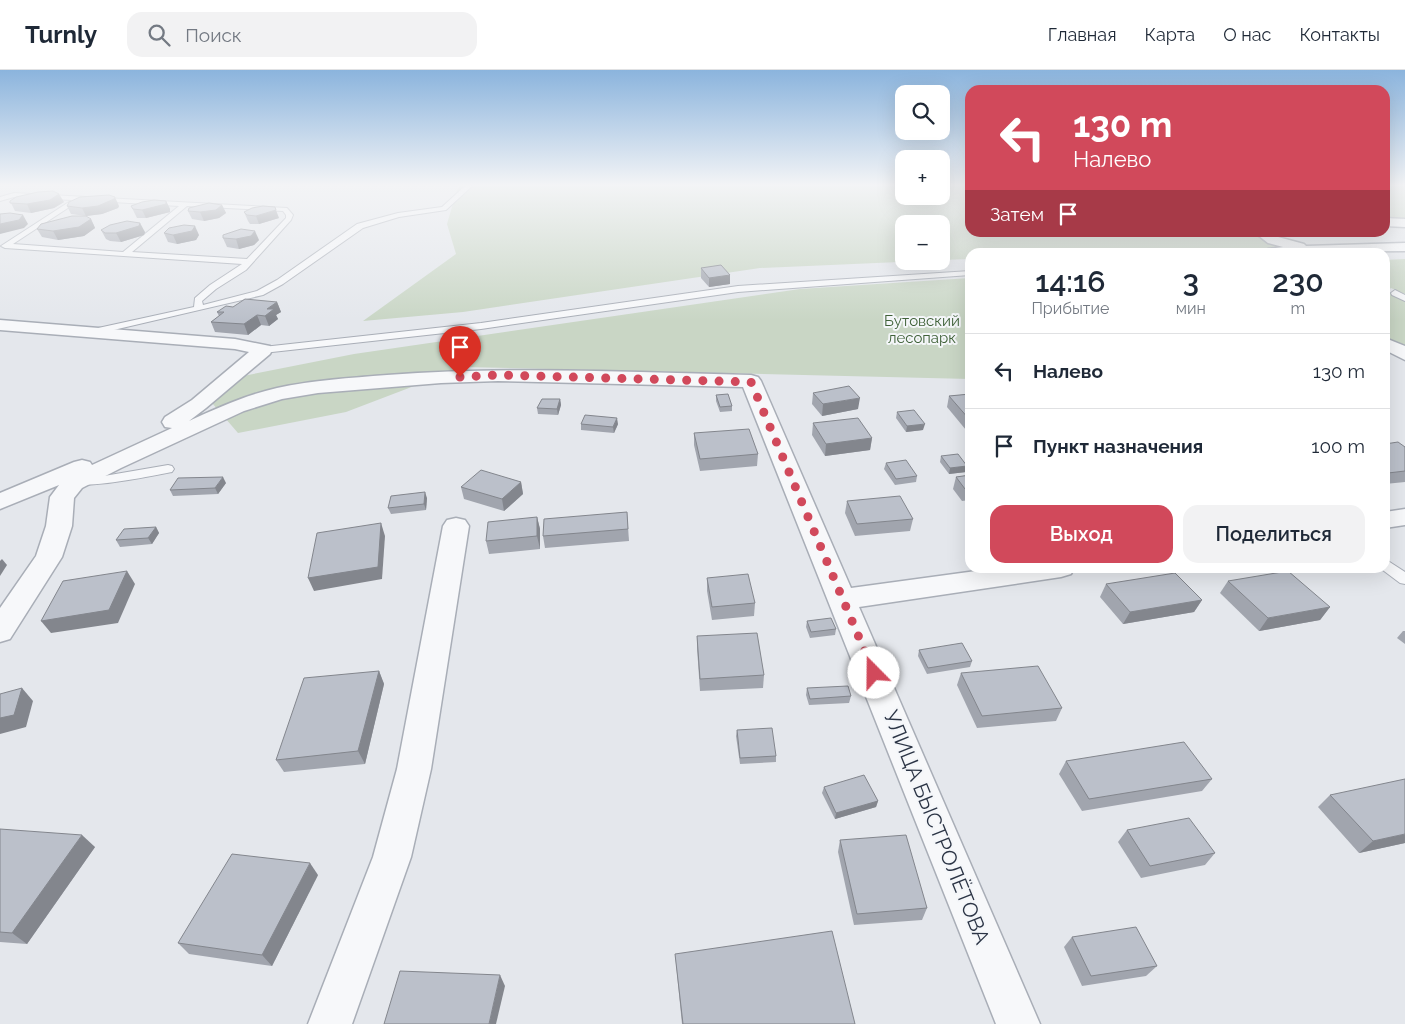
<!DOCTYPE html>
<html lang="ru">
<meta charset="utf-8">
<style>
body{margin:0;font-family:Raleway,sans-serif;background:#f2f2f3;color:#1f2937;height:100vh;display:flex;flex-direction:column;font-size:19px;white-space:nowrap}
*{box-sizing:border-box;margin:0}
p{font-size:16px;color:#747a83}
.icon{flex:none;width:28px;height:28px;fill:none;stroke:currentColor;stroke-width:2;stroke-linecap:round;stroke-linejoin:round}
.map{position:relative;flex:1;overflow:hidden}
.panel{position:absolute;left:965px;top:178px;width:425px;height:325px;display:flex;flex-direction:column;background:#fff;border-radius:15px;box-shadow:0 5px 20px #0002}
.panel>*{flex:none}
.top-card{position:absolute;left:965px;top:15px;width:425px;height:152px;border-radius:15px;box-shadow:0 5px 20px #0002;background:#d1495b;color:#fff;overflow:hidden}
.fabs{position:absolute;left:895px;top:15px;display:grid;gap:10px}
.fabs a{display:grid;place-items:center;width:55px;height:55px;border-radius:10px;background:#fff;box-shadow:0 5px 20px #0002;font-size:25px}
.pin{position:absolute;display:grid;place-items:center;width:42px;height:42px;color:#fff;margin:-51px -21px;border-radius:50% 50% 50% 0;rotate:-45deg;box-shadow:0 0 5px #0007}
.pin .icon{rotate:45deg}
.me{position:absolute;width:55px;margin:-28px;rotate:338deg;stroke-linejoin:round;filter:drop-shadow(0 0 4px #0008)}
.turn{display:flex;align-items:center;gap:18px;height:105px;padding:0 25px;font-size:22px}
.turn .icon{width:65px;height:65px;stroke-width:2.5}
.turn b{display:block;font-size:35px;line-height:42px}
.then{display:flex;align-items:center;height:48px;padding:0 25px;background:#0003;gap:10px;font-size:19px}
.eta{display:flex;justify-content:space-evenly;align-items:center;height:85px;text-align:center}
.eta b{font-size:30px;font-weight:600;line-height:35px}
.button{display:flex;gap:10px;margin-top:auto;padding:10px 25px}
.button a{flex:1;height:58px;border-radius:15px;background:#d1495b;color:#fff;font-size:20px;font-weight:600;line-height:58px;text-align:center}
.button a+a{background:#f2f2f3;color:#1f2937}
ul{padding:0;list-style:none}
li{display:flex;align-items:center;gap:15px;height:75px;padding:0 25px;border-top:1px solid #e0e1e3}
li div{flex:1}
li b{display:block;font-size:19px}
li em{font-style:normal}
header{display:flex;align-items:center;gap:30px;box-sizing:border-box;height:70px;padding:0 25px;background:#fff;border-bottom:1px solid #e0e1e3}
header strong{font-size:24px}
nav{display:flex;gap:28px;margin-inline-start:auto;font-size:18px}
.search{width:350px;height:45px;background:#f2f2f3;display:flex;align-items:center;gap:12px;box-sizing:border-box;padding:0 18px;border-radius:15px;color:#747a83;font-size:19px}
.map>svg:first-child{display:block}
</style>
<header>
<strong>Turnly</strong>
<div class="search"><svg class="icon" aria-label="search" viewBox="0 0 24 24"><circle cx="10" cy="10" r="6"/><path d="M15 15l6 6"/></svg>Поиск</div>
<nav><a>Главная</a><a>Карта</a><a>О нас</a><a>Контакты</a></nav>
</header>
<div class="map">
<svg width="1405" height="954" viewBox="0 0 1405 954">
<rect width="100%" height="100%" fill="#e4e7ec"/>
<!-- green -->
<g fill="#c9d6c5">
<path d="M460,116H904V126H941V116H970V162H1259L1291,178L1211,182H970V189L941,190V154H904V191H922L760,198L463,242L363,251L456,184L447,154L457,120Z"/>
<path d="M1385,116H1405V148L1385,147Z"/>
<path d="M1405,189V224L1391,218L1387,221L1405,230V278L1385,267V190Z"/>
<path d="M970,208V309L464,297L346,342L238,363L212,333L243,306L354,284L800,219Z"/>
</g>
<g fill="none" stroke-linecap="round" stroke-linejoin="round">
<defs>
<g id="lane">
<path d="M465,116H472L446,140L399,147L363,158L283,214L263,225L92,265L89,264V260L194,237L195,228L210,215L242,194L5,178L1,176L72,130L14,127L0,131V127L14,123L287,138L293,145L291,150L246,200L216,219L202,231L203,235L257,221L277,210L357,154L398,143L442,137ZM80,130L179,136L123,182L13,174ZM187,136L283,141L286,145V148L247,189L132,182Z"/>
<path d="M970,201V205L738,222L481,259L263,283L258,280L263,277L481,253L738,216Z"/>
<path d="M1395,220L1405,225V231L1392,225L1391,223Z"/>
<path d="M168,395L172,396L174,399L172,402C157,405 79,421 71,412L77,408L104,406Z"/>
<path d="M1385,489L1405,502V514L1400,513L1380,498H1385Z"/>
</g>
<g id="street">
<path d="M1385,148L1405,149V157L1385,156Z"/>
<path d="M1254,162H1271L1278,167L1304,174L1306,176L1405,173V181L1266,182L1268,179L1283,177L1268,173Z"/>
<path d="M0,250L235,269L270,276L272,280L270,284L206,338L189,351C217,338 246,325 277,318C313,310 350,308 387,305C508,296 629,302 751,305L758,307L761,311L851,518L998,498H1074L1071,504L1061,507L859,537L1040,954H996L743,317L498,311L441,313L318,323L282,329L244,341L121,398L82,418L74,428L72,456L62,487L10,569L0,572V538L36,486L46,456L50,427L59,415L0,439V423L74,392L82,390L90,392L92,395L172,358L165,357L162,352L165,347L192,330L249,282L235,279L0,260Z"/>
<path d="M1385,268L1405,276V290L1385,280Z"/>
<path d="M1405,439V455L1385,458V442Z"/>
<path d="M456,448L465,450L469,456L431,699L411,787L352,954H308L373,787L397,699L443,456L447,450Z"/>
</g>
</defs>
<!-- lane casing -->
<use href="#lane" stroke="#a9aeb7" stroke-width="2"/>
<!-- street casing -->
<use href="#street" stroke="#a9aeb7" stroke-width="3"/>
<!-- lane -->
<use href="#lane" fill="#f7f8fa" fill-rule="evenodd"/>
<!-- street -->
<use href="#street" fill="#f7f8fa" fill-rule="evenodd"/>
</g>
<!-- wall -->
<g fill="#a1a5ae">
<path d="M10,131L64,132L54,138L31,143L15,141Z"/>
<path d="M166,131L170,139V142L146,148H137L131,136Z"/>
<path d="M222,135L226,143L219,148L204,151L192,149L188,141Z"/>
<path d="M67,136H119L118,138L102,144L86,146L71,144Z"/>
<path d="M244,142L279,148L259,154H250L248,151Z"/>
<path d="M91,149L95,158L84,166L58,170L42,167L37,159Z"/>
<path d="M101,160L145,162L144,165L121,172L110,171L106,169Z"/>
<path d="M164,163L199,165L196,170L177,174L168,172Z"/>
<path d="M223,168L259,170L254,175L239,179L227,177Z"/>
<path d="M701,198L730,205V214L709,217L701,208Z"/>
<path d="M277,232L281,242L276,245L278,249L269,256L261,255L248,265L215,262L211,252L219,246L217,242L233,237Z"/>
<path d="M813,323L858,339L822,346L812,334Z"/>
<path d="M970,324V360H966L947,337L949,326Z"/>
<path d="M716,325L732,336V341L720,342L716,331Z"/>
<path d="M560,329L561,335L558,345L538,344L537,338Z"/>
<path d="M897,342L923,360L906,362L896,348Z"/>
<path d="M813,353L872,368L870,380L825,386L812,365Z"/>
<path d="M581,354H618L614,363L581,360Z"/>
<path d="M694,363L758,384L757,396L700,401L694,375Z"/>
<path d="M1385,374L1405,377V412L1385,414Z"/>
<path d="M941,386L967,396L966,402L949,404L940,392Z"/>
<path d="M886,393L917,406L916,412L895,415L884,399Z"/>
<path d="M970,405V430L962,431L953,419L956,407Z"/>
<path d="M521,412L523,424L504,441L464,429L461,417Z"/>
<path d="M226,413L218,424L173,426L170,420Z"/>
<path d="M427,428L426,440L391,444L388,438Z"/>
<path d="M847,431L913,449L910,461L855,466L845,443Z"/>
<path d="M627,442L629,471L545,478L543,466Z"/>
<path d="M537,447L540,459V479L489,484L486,471Z"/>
<path d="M156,457L159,463L152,474L120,477L116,470Z"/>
<path d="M707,508L755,533L754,546L712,550L707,521Z"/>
<path d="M1228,511L1330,537L1320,550L1259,561L1220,523Z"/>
<path d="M1106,514L1202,530L1194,542L1123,554L1100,527Z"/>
<path d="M807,551L836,559L835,565L810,568L806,557Z"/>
<path d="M1403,561H1405V574L1397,568Z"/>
<path d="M697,566L764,605L763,618L700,621L697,578Z"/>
<path d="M919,580L972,591L970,597L927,604L918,586Z"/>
<path d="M379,601L384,614L365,694L284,702L276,690Z"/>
<path d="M961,603L1062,638L1056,651L977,658L957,615Z"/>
<path d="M807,618L851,626L849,633L809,635L806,625Z"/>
<path d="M737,660L776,686V692L740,694L736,666Z"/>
<path d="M1066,691L1212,709L1202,721L1082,741L1059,704Z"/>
<path d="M824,717L878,731L876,737L835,749L822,723Z"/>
<path d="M1330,725L1405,773L1359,783L1318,737Z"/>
<path d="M0,759L95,777L27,874L0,872Z"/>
<path d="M1127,760L1215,783L1205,795L1141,808L1118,772Z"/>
<path d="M840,770L927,838L922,850L854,855L838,782Z"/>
<path d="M318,805L272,896L189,884L178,873Z"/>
<path d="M1072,867L1157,896L1146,906L1082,916L1064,877Z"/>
<path d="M675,884L855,954H682Z"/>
</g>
<!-- shaded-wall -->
<g fill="#83868d">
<path d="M59,124L64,132L54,138L31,143L27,134Z"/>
<path d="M115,127L119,136L118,138L102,144L86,146L82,138Z"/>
<path d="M166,131L170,139V142L146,148L142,140Z"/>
<path d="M222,135L226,143L219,148L204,151L200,142Z"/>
<path d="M276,140L279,148L259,154L256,146Z"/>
<path d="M23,145L28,154L24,158L0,164V154Z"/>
<path d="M91,149L95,158L84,166L58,170L53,161Z"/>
<path d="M140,153L145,162L144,165L121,172L116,163Z"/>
<path d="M195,156L199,165L196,170L177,174L173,165Z"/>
<path d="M255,161L259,170L254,175L239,179L236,169Z"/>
<path d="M730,205V214L709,217V208Z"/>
<path d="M277,232L281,242L276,245L278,249L269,256L265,246L267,239Z"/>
<path d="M257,245L261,255L248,265L244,254Z"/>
<path d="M860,328L858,339L822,346L823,334Z"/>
<path d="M560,329L561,335L558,345L557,339Z"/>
<path d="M617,348L618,354L614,363L613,357Z"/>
<path d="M925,354L923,360L906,362L907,356Z"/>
<path d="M872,368L870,380L825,386L826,374Z"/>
<path d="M967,396L966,402L949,404L950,398Z"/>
<path d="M223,407L226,413L218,424L215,418Z"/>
<path d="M521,412L523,424L504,441L502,429Z"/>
<path d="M425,422L427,428L426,440L424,434Z"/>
<path d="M537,447L540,459V479L537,466Z"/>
<path d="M381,453L385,466L382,509L314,521L308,508Z"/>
<path d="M156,457L159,463L152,474L148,468Z"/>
<path d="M2,489L7,495L0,506V491Z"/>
<path d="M127,501L135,514L118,553L51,563L41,551Z"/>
<path d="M1202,530L1194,542L1123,554L1130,542Z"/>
<path d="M1330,537L1320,550L1259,561L1268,548Z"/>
<path d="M379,601L384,614L365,694L358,681Z"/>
<path d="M22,618L33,631L26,657L0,664V648Z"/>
<path d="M878,731L876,737L835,749L836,743Z"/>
<path d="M1405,764V773L1359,783L1373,771Z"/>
<path d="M82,765L95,777L27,874L12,863Z"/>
<path d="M310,793L318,805L272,896L262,885Z"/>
<path d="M500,905L505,916L496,954H489Z"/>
</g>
<!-- building -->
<g fill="#bbc0ca" stroke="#83868d">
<path d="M53,121L59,124L50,130L27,134L10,133V131L16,127L38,122Z"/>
<path d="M109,125L115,127L114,129L98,136L82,138L67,136L69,132L80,127Z"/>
<path d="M154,130L166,131V134L142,140L133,139L131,136L142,132Z"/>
<path d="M209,133L222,135L216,140L200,142L188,141L189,138Z"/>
<path d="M263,136L275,137L276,140L256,146L247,145L244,142L252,138Z"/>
<path d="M10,143L23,145L19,150L0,154V144Z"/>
<path d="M72,146H86L91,149L79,157L53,161L37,159L41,154Z"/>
<path d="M127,151L140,153L139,156L116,163H105L101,160L110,155Z"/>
<path d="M184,155L195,156L192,161L173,165L164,163L169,158Z"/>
<path d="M241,159L255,161L251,166L236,169L223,168V165Z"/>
<path d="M721,195L730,205L709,208L701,198Z"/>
<path d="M245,229L277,232L267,239H274L265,246L257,245L244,254L211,252L224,242H217L226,236L233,237Z"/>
<path d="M849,316L860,328L823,334L813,323Z"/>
<path d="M728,324L732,336L720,337L716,325Z"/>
<path d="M970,324V349H969L949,326Z"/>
<path d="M542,329H560L557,339L537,338Z"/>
<path d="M914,340L925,354L907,356L897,342Z"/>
<path d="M585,345L617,348L613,357L581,354Z"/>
<path d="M858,348L872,368L826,374L813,353Z"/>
<path d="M749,359L758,384L700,389L694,363Z"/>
<path d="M1398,372L1405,377V401L1388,403L1385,401V374Z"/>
<path d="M958,384L967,396L950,398L941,386Z"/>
<path d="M906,390L917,406L896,409L886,393Z"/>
<path d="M481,400L521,412L502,429L461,417Z"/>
<path d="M970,405V419H965L956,407Z"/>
<path d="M223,407L215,418L170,420L178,408Z"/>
<path d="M425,422L424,434L388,438L391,426Z"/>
<path d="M900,426L913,449L857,454L847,431Z"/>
<path d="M627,442L628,459L543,466L544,449Z"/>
<path d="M537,447V466L486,471L488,452Z"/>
<path d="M381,453L378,497L308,508L317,463Z"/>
<path d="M156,457L148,468L116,470L124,459Z"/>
<path d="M127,501L109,540L41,551L63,511Z"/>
<path d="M1288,501L1330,537L1268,548L1228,511Z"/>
<path d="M1175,503L1202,530L1130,542L1106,514Z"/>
<path d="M748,504L755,533L712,537L707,508Z"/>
<path d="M831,548L836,559L811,562L807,551Z"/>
<path d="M757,563L764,605L700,609L697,566Z"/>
<path d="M962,573L972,591L928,598L919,580Z"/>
<path d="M1038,596L1062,638L982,646L961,603Z"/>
<path d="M379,601L358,681L276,690L304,608Z"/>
<path d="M848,616L851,626L810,629L807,618Z"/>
<path d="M22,618L14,645L0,648V624Z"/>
<path d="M772,658L776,686L740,688L737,660Z"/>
<path d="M1184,672L1212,709L1089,729L1066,691Z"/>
<path d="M864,705L878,731L836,743L824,717Z"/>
<path d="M1405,709V764L1373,771L1330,725Z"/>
<path d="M1189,748L1215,783L1150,796L1127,760Z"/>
<path d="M0,759L82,765L12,863L0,862Z"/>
<path d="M906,765L927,838L857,844L840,770Z"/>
<path d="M232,784L310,793L262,885L178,873Z"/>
<path d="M1136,857L1157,896L1091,906L1072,867Z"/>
<path d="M832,861L855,954H683L675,884Z"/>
<path d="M400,901L500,905L489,954H384Z"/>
</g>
<!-- sky -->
<linearGradient id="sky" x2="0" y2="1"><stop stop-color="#8bb4dd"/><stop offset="0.46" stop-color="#f3f4f6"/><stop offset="1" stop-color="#f3f4f6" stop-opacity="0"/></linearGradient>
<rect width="1405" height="250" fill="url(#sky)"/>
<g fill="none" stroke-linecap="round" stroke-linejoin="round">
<!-- route -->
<path stroke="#d1495b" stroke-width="9" stroke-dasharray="0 16.2" d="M460,307L498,305L751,312L874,603"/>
</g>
<g text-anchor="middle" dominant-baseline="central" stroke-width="4" stroke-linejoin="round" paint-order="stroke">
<!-- far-park labels -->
<g font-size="15" fill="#3f6138" stroke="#f4f6f9">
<text x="922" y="251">Бутовский<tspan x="922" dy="17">лесопарк</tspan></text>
</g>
<!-- near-street labels -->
<g font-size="21" fill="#2b3445" stroke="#f4f6f9">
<text transform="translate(937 757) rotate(68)">УЛИЦА БЫСТРОЛЁТОВА</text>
</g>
</g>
</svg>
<div class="fabs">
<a><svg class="icon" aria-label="search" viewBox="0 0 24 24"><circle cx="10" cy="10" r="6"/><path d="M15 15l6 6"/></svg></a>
<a>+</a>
<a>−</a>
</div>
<div class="pin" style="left:460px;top:307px;background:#d93025"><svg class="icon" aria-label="arrive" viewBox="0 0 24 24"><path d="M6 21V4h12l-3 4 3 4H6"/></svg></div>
<svg class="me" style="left:874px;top:603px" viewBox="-20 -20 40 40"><circle r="19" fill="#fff"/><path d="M0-13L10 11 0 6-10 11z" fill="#d1495b"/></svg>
<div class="top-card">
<div class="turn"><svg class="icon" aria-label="left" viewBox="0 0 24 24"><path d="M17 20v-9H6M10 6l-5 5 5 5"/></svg><div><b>130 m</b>Налево</div></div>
<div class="then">Затем<svg class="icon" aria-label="arrive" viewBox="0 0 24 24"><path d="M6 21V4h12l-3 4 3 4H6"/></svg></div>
</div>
<section class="panel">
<div class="eta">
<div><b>14:16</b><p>Прибытие</p></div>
<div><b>3</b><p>мин</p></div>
<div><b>230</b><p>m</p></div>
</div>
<ul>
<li><svg class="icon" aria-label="left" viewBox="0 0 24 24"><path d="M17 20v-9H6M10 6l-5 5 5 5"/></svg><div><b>Налево</b></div><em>130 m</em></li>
<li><svg class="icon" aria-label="arrive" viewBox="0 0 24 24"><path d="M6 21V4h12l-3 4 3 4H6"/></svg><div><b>Пункт назначения</b></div><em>100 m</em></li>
</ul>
<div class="button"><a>Выход</a><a>Поделиться</a></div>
</section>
</div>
